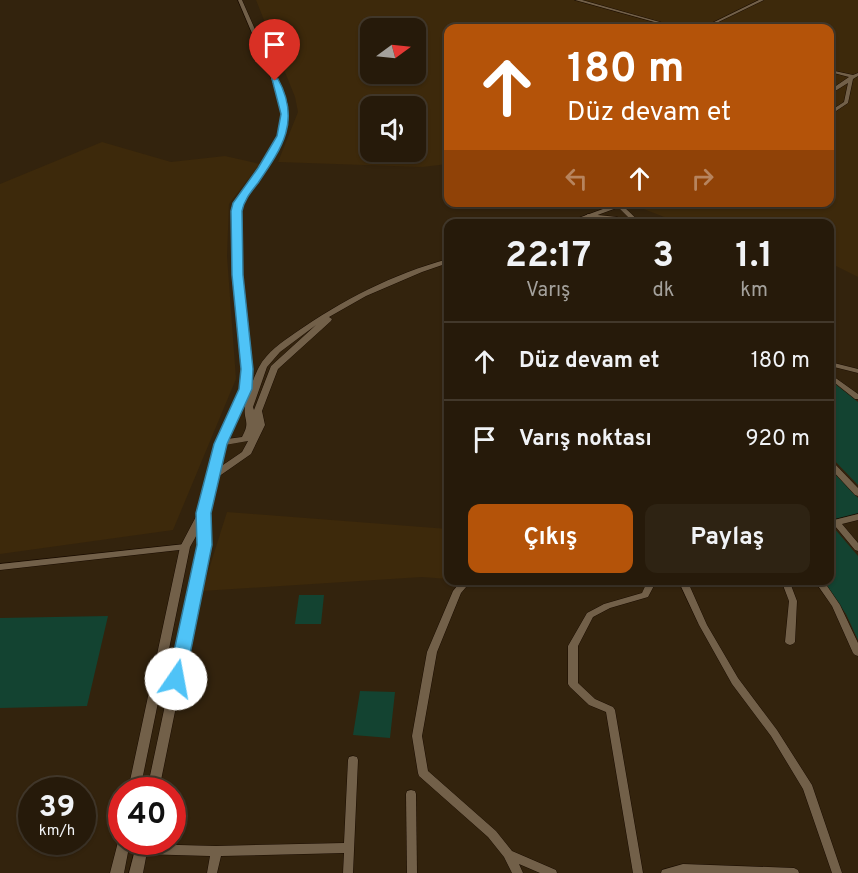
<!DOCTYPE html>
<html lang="tr">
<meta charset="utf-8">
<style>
body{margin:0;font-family:Overpass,sans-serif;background:#2e2313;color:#f1f3f6;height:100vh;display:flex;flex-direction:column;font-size:22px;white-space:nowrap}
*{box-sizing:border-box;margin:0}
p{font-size:20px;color:#a4a19c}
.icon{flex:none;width:33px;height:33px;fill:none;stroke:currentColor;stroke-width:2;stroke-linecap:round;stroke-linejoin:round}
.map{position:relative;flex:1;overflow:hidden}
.side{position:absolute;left:444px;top:219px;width:390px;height:366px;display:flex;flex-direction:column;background:#261a0a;border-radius:12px;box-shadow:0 2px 4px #0004,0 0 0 2px #42382b}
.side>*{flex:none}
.banner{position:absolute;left:444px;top:24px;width:390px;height:183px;border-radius:12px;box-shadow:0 2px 4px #0004,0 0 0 2px #42382b;background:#b45309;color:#fff;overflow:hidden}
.needle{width:39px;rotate:75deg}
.tools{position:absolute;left:360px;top:18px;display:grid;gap:12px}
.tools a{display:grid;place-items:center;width:66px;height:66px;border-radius:12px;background:#261a0a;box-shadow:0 2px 4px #0004,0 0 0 2px #42382b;font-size:30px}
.speed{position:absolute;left:18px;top:777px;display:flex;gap:12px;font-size:30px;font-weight:700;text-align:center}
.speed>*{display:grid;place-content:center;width:78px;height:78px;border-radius:50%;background:#261a0a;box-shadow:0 2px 4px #0004,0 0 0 2px #42382b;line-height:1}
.speed small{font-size:15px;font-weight:400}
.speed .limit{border:9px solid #d22;background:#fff;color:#111}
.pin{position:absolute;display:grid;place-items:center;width:51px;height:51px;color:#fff;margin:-62px -26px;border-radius:50% 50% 50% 0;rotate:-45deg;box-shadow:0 0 6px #0007}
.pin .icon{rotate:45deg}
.me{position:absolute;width:66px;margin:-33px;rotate:12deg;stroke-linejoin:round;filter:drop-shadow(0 0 4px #0008)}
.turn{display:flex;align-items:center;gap:21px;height:126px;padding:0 24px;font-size:27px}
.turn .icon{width:78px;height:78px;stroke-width:2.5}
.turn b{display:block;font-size:42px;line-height:51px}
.lanes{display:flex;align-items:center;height:57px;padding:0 24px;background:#0003;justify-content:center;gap:30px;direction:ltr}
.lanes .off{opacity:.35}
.eta{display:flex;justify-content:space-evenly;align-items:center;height:102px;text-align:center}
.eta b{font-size:36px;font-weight:700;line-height:42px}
.primary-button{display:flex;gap:12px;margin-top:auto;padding:12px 24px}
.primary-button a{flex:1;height:69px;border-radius:12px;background:#b45309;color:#fff;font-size:24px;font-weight:700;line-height:69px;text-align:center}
.primary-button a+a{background:#2e2313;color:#f1f3f6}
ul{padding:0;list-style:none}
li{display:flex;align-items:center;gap:18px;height:78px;padding:0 24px;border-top:2px solid #42382b}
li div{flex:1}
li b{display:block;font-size:22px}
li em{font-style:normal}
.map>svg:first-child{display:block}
</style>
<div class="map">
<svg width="858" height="873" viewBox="0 0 858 873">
<rect width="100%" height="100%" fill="#33230d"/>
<!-- built -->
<g fill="#3d290b" fill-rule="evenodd">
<path d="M256,0H858V277L830,263V224L680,223L633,205L638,202H830V28H448V164L422,167L278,162L298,112L295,97ZM370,28H416V74H370ZM370,106H416V152H370Z"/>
<path d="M102,142L171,162L225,156L260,164L229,204L227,256L236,379L173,530L0,554V184Z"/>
<path d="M227,512L448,529V579L422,577L202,591Z"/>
</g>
<!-- green -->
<g fill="#134331">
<path d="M830,380L858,402V485L830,456Z"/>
<path d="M830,469L858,498V514L830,521Z"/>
<path d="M834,528L858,556V640L846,614L823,581L830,580V529Z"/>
<path d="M299,595H324L321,624H295Z"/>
<path d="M108,616L87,706L0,708V618Z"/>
<path d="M360,691L395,692L390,738L353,735Z"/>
</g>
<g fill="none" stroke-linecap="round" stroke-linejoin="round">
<defs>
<g id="minor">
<path d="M575,0H582L681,28H676Z"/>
<path d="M759,0H764L706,28H702Z"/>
<path d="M830,70L853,75L858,73V76L853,79L848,103L830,115V111L844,102L848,83L832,93H830V90L849,77L830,72Z"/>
<path d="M620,204L622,205L642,224H635L618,207V205Z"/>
<path d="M588,214L617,217L633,224H623L616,221L586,217L585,216Z"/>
<path d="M830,362L858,369V373L830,366Z"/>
<path d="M830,374L858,394V399H855L830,379Z"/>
<path d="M830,462H833L858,488V496L855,495L830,468Z"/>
<path d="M858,514V520L842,524L858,543V551L855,550L835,526L830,527V521Z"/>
<path d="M185,544L188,545L189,547L188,549L0,570V564Z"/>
<path d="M462,580H472L461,593L437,652L422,736L428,771L496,831L512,851L556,870L557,873H540L519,864L523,873H512L504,857L488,837L419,776L418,773L412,736L427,652L453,591Z"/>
<path d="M648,580H657L648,597L610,608L593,617L578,646V683L595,699L613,707L615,710L643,873H633L606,712L589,705L570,687L568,684V646L587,613L604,604L642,593Z"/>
<path d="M678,580H687L707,625L738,678L777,730L812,785L842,873H832L803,789L771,736L732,684L699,625Z"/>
<path d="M781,580H789L797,601L795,642L793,644L790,645L787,644L785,642L789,601Z"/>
<path d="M814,580H823L840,605L858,643V656L855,655L853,653L832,606Z"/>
<path d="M353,756L357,757L358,760L353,873H343L344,853L221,856L217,873H207L210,856L141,854L137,852L136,849L137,846L141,844L216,846L344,843L348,760L349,757Z"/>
<path d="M411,790L415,791L416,794L417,873H407L406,794L407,791Z"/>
<path d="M683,864L794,868L798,870L799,873H661L662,870Z"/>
</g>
<g id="tertiary">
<path d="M238,0H242L287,102C292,132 273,159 256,183C249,192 242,200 239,211L241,275L251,369L250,389L227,439L242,437C251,421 243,421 245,406C246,399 255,374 259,367C267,352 282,342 295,333C342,300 393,274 448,259V263L422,272L366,296L329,317L332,319L331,321L278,369L262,411L265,425L251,454L218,477L211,507L207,514L209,545L159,790H147L199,545V531L190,547L140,790H128L180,547L201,507L216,443L242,389L243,369L233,275V211C235,200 242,192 249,183C266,159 286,132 281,102ZM316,325L271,366L254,410L253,407L267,367L280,352ZM248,441L242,452L220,467L225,445Z"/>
<path d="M622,202H633L573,224H562Z"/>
<path d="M122,837V842H130L124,873H110L118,842Z"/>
<path d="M137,842H149L143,873H129Z"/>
</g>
</defs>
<!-- minor casing -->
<use href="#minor" stroke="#1a0c00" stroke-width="1"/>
<!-- tertiary casing -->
<use href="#tertiary" stroke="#1a0c00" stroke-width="1"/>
<!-- minor -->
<use href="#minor" fill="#726049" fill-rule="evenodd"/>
<!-- tertiary -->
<use href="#tertiary" fill="#726049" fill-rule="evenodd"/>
</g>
<!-- route -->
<path fill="#4fc3f7" stroke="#337fa1" stroke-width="1.5" d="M272,79H278C301,121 282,148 258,183C251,192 244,200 242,211L243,275L253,369L252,389L227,444L211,513L212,545L185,679L182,684L176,685L170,684L168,679L197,545L196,513L214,444L239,389L241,369L232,275L231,211L233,203L258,168L277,136L281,114Z"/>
</svg>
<div class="tools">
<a><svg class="needle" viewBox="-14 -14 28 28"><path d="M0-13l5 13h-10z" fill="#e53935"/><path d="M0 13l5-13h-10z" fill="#a4a19c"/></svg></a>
<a><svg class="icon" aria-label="sound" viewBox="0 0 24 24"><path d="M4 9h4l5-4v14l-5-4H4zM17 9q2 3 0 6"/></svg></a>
</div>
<div class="speed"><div>39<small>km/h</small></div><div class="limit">40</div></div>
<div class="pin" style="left:275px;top:81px;background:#d93025"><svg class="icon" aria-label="arrive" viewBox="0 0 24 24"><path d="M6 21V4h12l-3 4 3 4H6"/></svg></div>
<svg class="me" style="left:176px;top:679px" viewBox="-20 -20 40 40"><circle r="19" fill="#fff"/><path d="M0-13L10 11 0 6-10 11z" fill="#4fc3f7"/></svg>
<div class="banner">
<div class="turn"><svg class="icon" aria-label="ahead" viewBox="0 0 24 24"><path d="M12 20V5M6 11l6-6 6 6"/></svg><div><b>180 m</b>Düz devam et</div></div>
<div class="lanes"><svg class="icon off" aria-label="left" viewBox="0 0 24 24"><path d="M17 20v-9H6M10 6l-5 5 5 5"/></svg><svg class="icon" aria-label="ahead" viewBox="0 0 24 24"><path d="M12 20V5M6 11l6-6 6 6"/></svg><svg class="icon off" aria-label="right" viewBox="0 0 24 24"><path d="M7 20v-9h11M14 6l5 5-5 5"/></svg></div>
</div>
<section class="side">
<div class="eta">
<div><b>22:17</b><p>Varış</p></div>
<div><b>3</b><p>dk</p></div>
<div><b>1.1</b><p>km</p></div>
</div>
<ul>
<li><svg class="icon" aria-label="ahead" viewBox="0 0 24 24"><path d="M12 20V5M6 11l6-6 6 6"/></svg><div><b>Düz devam et</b></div><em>180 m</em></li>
<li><svg class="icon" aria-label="arrive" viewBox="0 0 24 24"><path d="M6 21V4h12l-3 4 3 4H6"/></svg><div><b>Varış noktası</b></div><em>920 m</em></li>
</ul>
<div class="primary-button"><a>Çıkış</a><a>Paylaş</a></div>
</section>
</div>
